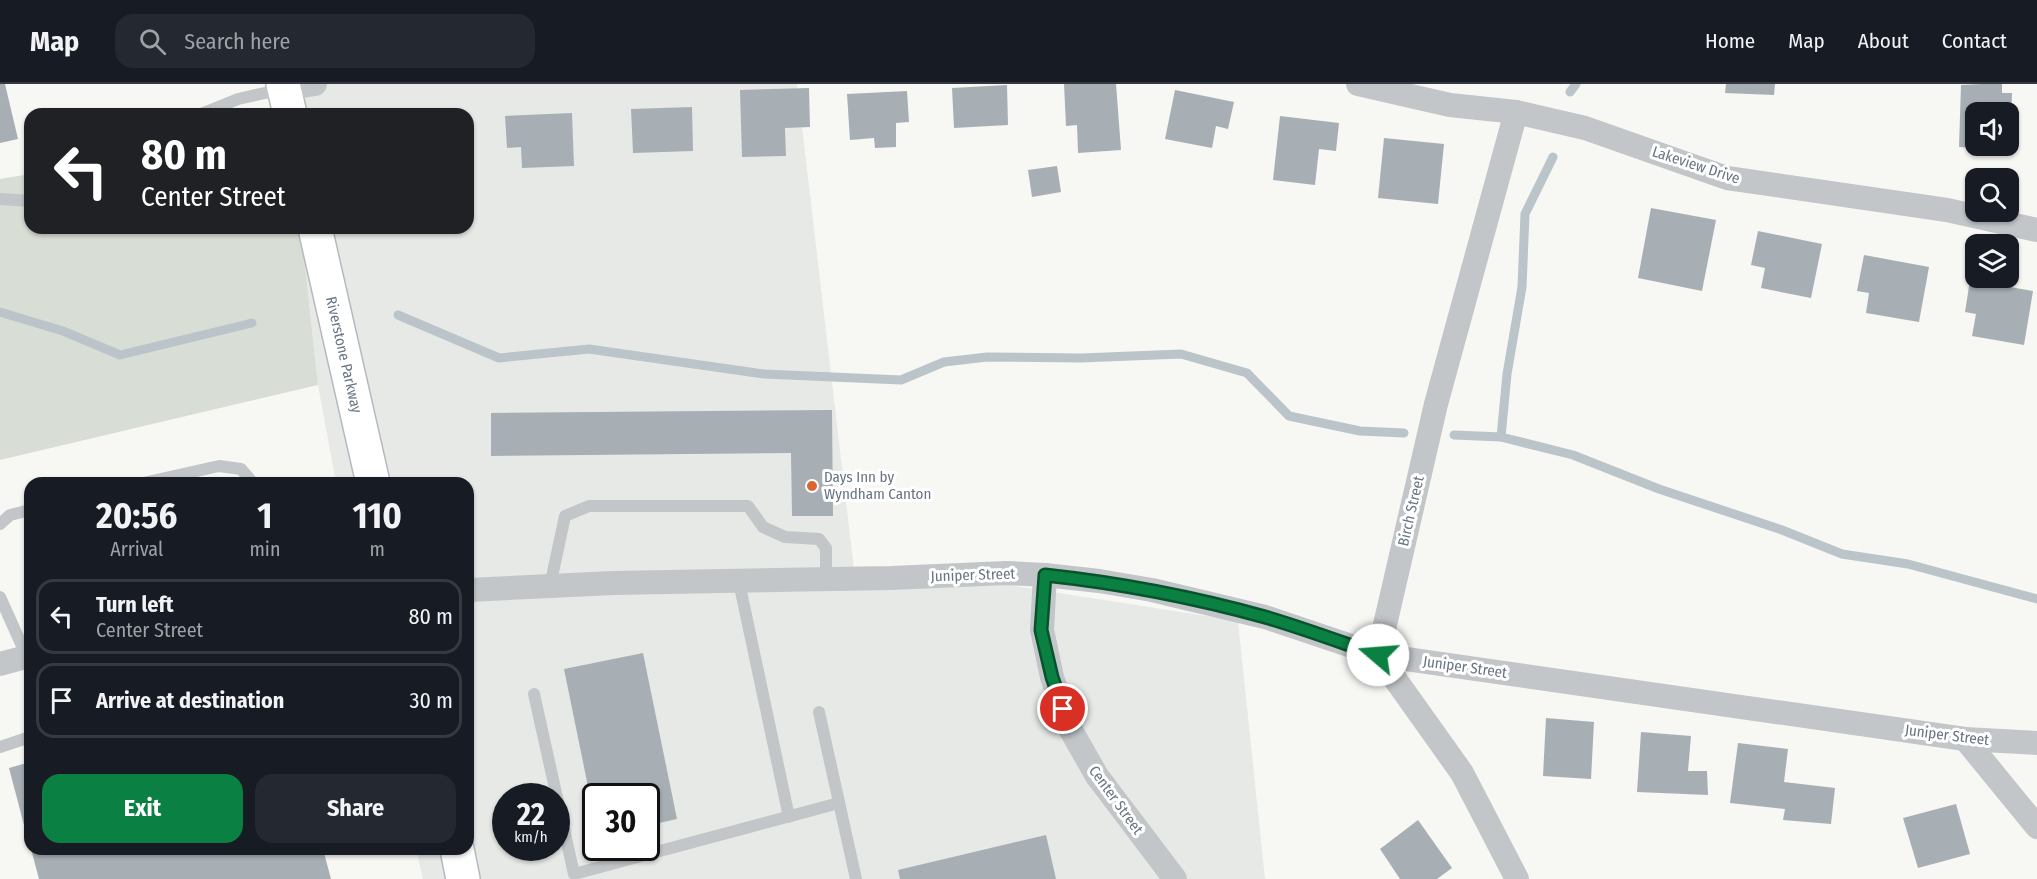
<!DOCTYPE html>
<style>
body{margin:0;font-family:"Fira Sans Condensed",sans-serif;background:#242831;color:#f1f3f6;height:100vh;display:flex;flex-direction:column;font-size:22px;white-space:nowrap}
*{box-sizing:border-box;margin:0}
p{font-size:20px;color:#9ea1a6}
.icon{flex:none;width:33px;height:33px;fill:none;stroke:currentColor;stroke-width:2;stroke-linecap:round;stroke-linejoin:round}
.map{position:relative;flex:1;overflow:hidden}
.sheet{position:absolute;left:24px;top:393px;width:450px;height:378px;display:flex;flex-direction:column;background:#171b24;border-radius:18px;box-shadow:0 2px 4px #0004}
.sheet>*{flex:none}
.banner{position:absolute;left:24px;top:24px;width:450px;height:126px;border-radius:18px;box-shadow:0 2px 4px #0004;background:#202124;color:#fff;overflow:hidden}
.buttons{position:absolute;left:1965px;top:18px;display:grid;gap:12px}
.buttons a{display:grid;place-items:center;width:54px;height:54px;border-radius:12px;background:#171b24;box-shadow:0 2px 4px #0004;font-size:30px}
.speed{position:absolute;left:492px;top:699px;display:flex;gap:12px;font-size:30px;font-weight:700;text-align:center}
.speed>*{display:grid;place-content:center;width:78px;height:78px;border-radius:50%;background:#171b24;box-shadow:0 2px 4px #0004;line-height:1}
.speed small{font-size:15px;font-weight:400}
.speed .limit{border:3px solid #111;border-radius:9px;background:#fff;color:#111}
.pin{position:absolute;display:grid;place-items:center;width:51px;height:51px;color:#fff;margin:-26px;border:3px solid #fff;border-radius:50%;box-shadow:0 2px 6px #0007}
.me{position:absolute;width:66px;margin:-33px;rotate:288deg;stroke-linejoin:round;filter:drop-shadow(0 0 4px #0008)}
.turn{display:flex;align-items:center;gap:21px;height:126px;padding:0 18px;font-size:27px}
.turn .icon{width:78px;height:78px;stroke-width:2.5}
.turn b{display:block;font-size:42px;line-height:51px}
.eta{display:flex;justify-content:space-evenly;align-items:center;height:102px;text-align:center}
.eta b{font-size:36px;font-weight:700;line-height:42px}
.cta{display:flex;gap:12px;margin-top:auto;padding:12px 18px}
.cta a{flex:1;height:69px;border-radius:18px;background:#0b8043;color:#fff;font-size:24px;font-weight:700;line-height:69px;text-align:center}
.cta a+a{background:#242831;color:#f1f3f6}
ul{padding:0;list-style:none}
li{display:flex;align-items:center;gap:18px;height:75px;margin:0 12px 9px;padding:0 6px;border:3px solid #363941;border-radius:18px}
li div{flex:1}
li b{display:block;font-size:22px}
li em{font-style:normal}
header{display:flex;align-items:center;gap:36px;box-sizing:border-box;height:84px;padding:0 30px;background:#171b24;border-bottom:2px solid #363941}
header strong{font-size:28px}
nav{display:flex;gap:33px;margin-inline-start:auto;font-size:21px}
.search{width:420px;height:54px;background:#242831;display:flex;align-items:center;gap:15px;box-sizing:border-box;padding:0 21px;border-radius:18px;color:#9ea1a6;font-size:22px}
.map>svg:first-child{display:block}
</style>
<header>
<strong>Map</strong>
<div class="search"><svg class="icon" aria-label="search" viewBox="0 0 24 24"><circle cx="10" cy="10" r="6"/><path d="M15 15l6 6"/></svg>Search here</div>
<nav><a>Home</a><a>Map</a><a>About</a><a>Contact</a></nav>
</header>
<div class="map">
<svg width="2037" height="795" viewBox="0 0 2037 795">
<rect width="100%" height="100%" fill="#f7f7f4"/>
<!-- built -->
<path fill="#e7e9e7" fill-rule="evenodd" d="M278,0H797L856,503L1002,500L1238,537L1265,795H423L416,765H468V399H336L318,301L301,144H468V30H286ZM506,712H556V764H506ZM596,712H646V764H596Z"/>
<!-- green -->
<path fill="#d8ded5" d="M30,90V144H301L318,301L0,376V95Z"/>
<g fill="none" stroke-linecap="round" stroke-linejoin="round">
<!-- stream -->
<g stroke="#bbc4c9" stroke-width="9">
<path d="M1570,8L1576,0"/>
<path d="M0,228L63,247L120,271L252,239"/>
<path d="M398,231L499,274L589,265L764,290L901,296L944,278L987,273L1081,274L1181,270L1247,289L1289,332L1360,347L1404,349"/>
<path d="M1454,351L1501,353L1573,371L1659,405L1782,446L1842,470L1908,480L2037,515"/>
<path d="M1501,353L1507,290L1522,203L1525,130L1553,73"/>
</g>
</g>
<!-- building -->
<g fill="#a7afb5" fill-rule="evenodd">
<path d="M0,0H5L18,55L0,59Z"/>
<path d="M1064,0H1116L1121,66L1078,69L1077,41L1066,42Z"/>
<path d="M1726,0H1775L1774,11L1725,9Z"/>
<path d="M1982,0H2002V9H2012L2010,66L1959,63L1961,1ZM1976,28H2008V62H1976Z"/>
<path d="M1007,1L1008,41L954,44L952,4Z"/>
<path d="M809,4L810,43L785,44L786,72L742,73L740,6Z"/>
<path d="M1175,6L1234,18L1228,45L1216,42L1212,64L1165,55Z"/>
<path d="M907,7L909,38L896,39V63L875,64L874,54L850,56L847,10Z"/>
<path d="M692,23L693,67L633,69L631,25Z"/>
<path d="M572,29L574,82L522,84L521,63L507,64L505,32Z"/>
<path d="M1280,32L1339,39L1336,67L1319,65L1315,101L1273,96Z"/>
<path d="M1384,54L1444,60L1438,120L1378,114Z"/>
<path d="M1057,82L1061,108L1032,113L1028,86Z"/>
<path d="M1651,124L1716,136L1702,207L1638,194Z"/>
<path d="M1758,147L1822,160L1811,214L1761,204L1765,184L1751,181Z"/>
<path d="M1864,171L1929,183L1919,238L1866,229L1869,209L1857,207Z"/>
<path d="M1970,196L2033,207L2024,261L1972,252L1976,230L1965,228Z"/>
<path d="M832,326L833,432H792L791,369L491,372V329Z"/>
<path d="M643,569L677,735L646,742V712H596L594,732L564,585Z"/>
<path d="M1546,634L1594,638L1591,695L1543,692Z"/>
<path d="M1641,648L1691,652L1688,687H1707L1708,711L1637,708Z"/>
<path d="M1738,659L1788,665L1784,698L1835,704L1831,740L1783,736L1785,725L1730,719Z"/>
<path d="M30,678V760H29L9,684Z"/>
<path d="M1956,720L1970,770L1918,784L1903,734Z"/>
<path d="M1418,736L1452,784L1437,795H1400L1380,765Z"/>
<path d="M1046,751L1056,795H900L898,786Z"/>
<path d="M31,765H323L331,795H39Z"/>
</g>
<g fill="none" stroke-linecap="round" stroke-linejoin="round">
<defs>
<g id="primary">
<path d="M283,0L290,30"/>
<path id="s1" d="M315,144L373,399"/>
<path d="M457,765L463,795"/>
</g>
</defs>
<!-- primary casing -->
<use href="#primary" stroke="#b5b9bd" stroke-width="36"/>
<!-- lane -->
<g stroke="#c2c6c9" stroke-width="12">
<path d="M201,30L238,15L283,5"/>
<path d="M0,115L30,117"/>
<path d="M143,399L219,382L241,385L253,399"/>
<path d="M0,440L10,431L30,426"/>
<path d="M739,498L789,733"/>
<path d="M550,502L565,432L589,422H748L763,443L785,453L819,455L826,464V496"/>
<path d="M0,513L27,573"/>
<path d="M534,610L574,790L839,719"/>
<path d="M819,628L856,795"/>
<path d="M0,663L30,653"/>
</g>
<!-- street -->
<g stroke="#c2c6c9" stroke-width="24">
<path d="M1358,0L1450,21L1516,28L1585,44L1727,94L1947,126L2037,146"/>
<path d="M284,5L315,0"/>
<path d="M1516,28L1436,320L1378,571L1462,689L1517,795"/>
<path d="M1045,491L1042,546L1052,593L1068,641L1097,692L1175,795"/>
<path d="M468,506L613,499L891,494L1006,489L1045,491L1099,497L1152,506L1265,533L1378,571L1965,655L2037,659"/>
<path d="M0,580L30,572"/>
<path d="M1965,655L2037,743"/>
</g>
<!-- primary -->
<use href="#primary" stroke="#fff" stroke-width="33"/>
</g>
<g fill="none" stroke-linecap="round" stroke-linejoin="round">
<defs>
<path id="route" d="M1063,625L1052,593L1041,546L1045,491C1119,499 1193,513 1265,533C1303,544 1340,558 1378,571"/>
</defs>
<!-- route casing -->
<use href="#route" stroke="#07532c" stroke-width="15"/>
<!-- route -->
<use href="#route" stroke="#0b8043" stroke-width="10"/>
</g>
<!-- markers -->
<circle fill="#da6631" stroke="#fff" stroke-width="2" cx="812" cy="402" r="6"/>
<g text-anchor="middle" dominant-baseline="central" stroke-width="6" stroke-linejoin="round" paint-order="stroke">
<!-- street labels -->
<g font-size="15" fill="#677584" stroke="#fff">
<text transform="translate(1696 81) rotate(18)">Lakeview Drive</text>
<text stroke="none"><textPath href="#s1" startOffset="130">Riverstone Parkway</textPath></text>
<text transform="translate(1411 427) rotate(-77)">Birch Street</text>
<text transform="translate(973 491) rotate(-2)">Juniper Street</text>
<text transform="translate(1465 583) rotate(8)">Juniper Street</text>
<text transform="translate(1947 651) rotate(7)">Juniper Street</text>
<text transform="translate(1116 716) rotate(54)">Center Street</text>
</g>
<!-- poi labels -->
<g font-size="15" fill="#677584" stroke="#fff" text-anchor="start">
<text x="824" y="393">Days Inn by<tspan x="824" dy="17">Wyndham Canton</tspan></text>
</g>
</g>
</svg>
<div class="buttons">
<a><svg class="icon" aria-label="sound" viewBox="0 0 24 24"><path d="M4 9h4l5-4v14l-5-4H4zM17 9q2 3 0 6"/></svg></a>
<a><svg class="icon" aria-label="search" viewBox="0 0 24 24"><circle cx="10" cy="10" r="6"/><path d="M15 15l6 6"/></svg></a>
<a><svg class="icon" aria-label="layers" viewBox="0 0 24 24"><path d="M12 4l9 5-9 5-9-5zM3 14l9 5 9-5"/></svg></a>
</div>
<div class="speed"><div>22<small>km/h</small></div><div class="limit">30</div></div>
<div class="pin" style="left:1063px;top:625px;background:#d93025"><svg class="icon" aria-label="arrive" viewBox="0 0 24 24"><path d="M6 21V4h12l-3 4 3 4H6"/></svg></div>
<svg class="me" style="left:1378px;top:571px" viewBox="-20 -20 40 40"><circle r="19" fill="#fff"/><path d="M0-13L10 11 0 6-10 11z" fill="#0b8043"/></svg>
<div class="banner">
<div class="turn"><svg class="icon" aria-label="left" viewBox="0 0 24 24"><path d="M17 20v-9H6M10 6l-5 5 5 5"/></svg><div><b>80 m</b>Center Street</div></div>
</div>
<section class="sheet">
<div class="eta">
<div><b>20:56</b><p>Arrival</p></div>
<div><b>1</b><p>min</p></div>
<div><b>110</b><p>m</p></div>
</div>
<ul>
<li><svg class="icon" aria-label="left" viewBox="0 0 24 24"><path d="M17 20v-9H6M10 6l-5 5 5 5"/></svg><div><b>Turn left</b><p>Center Street</p></div><em>80 m</em></li>
<li><svg class="icon" aria-label="arrive" viewBox="0 0 24 24"><path d="M6 21V4h12l-3 4 3 4H6"/></svg><div><b>Arrive at destination</b></div><em>30 m</em></li>
</ul>
<div class="cta"><a>Exit</a><a>Share</a></div>
</section>
</div>
